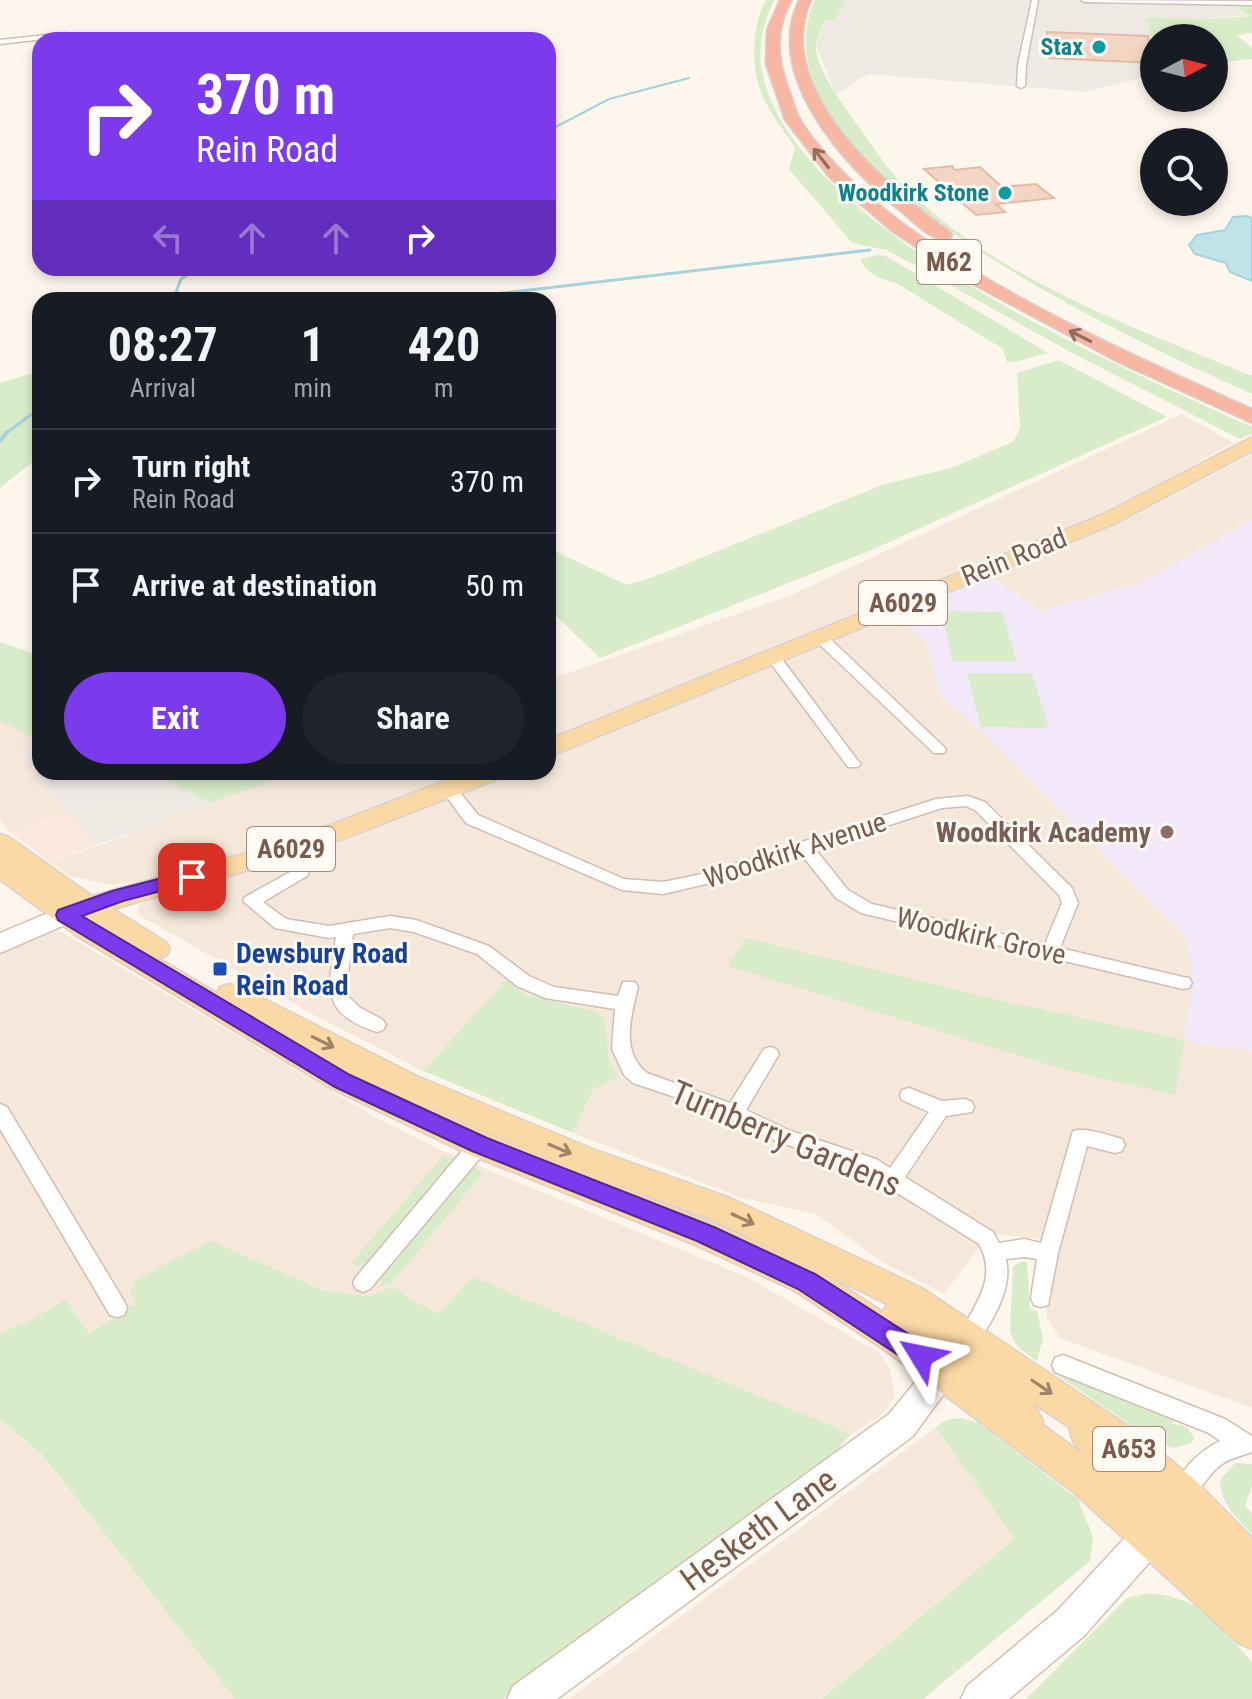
<!DOCTYPE html>
<style>
body{margin:0;font-family:"Roboto Condensed",sans-serif;background:#20242c;color:#f1f3f6;height:100vh;display:flex;flex-direction:column;font-size:30px;white-space:nowrap}
*{box-sizing:border-box;margin:0}
p{font-size:26px;color:#9ea1a6}
.icon{flex:none;width:44px;height:44px;fill:none;stroke:currentColor;stroke-width:2;stroke-linecap:round;stroke-linejoin:round}
.map{position:relative;flex:1;overflow:hidden}
.panel{position:absolute;left:32px;top:292px;width:524px;height:488px;display:flex;flex-direction:column;background:#171b24;border-radius:24px;box-shadow:0 4px 12px #0003}
.panel>*{flex:none}
.top-card{position:absolute;left:32px;top:32px;width:524px;height:244px;border-radius:24px;box-shadow:0 4px 12px #0003;background:#7c3aed;color:#fff;overflow:hidden}
.needle{width:52px;rotate:83deg}
.buttons{position:absolute;left:1140px;top:24px;display:grid;gap:16px}
.buttons a{display:grid;place-items:center;width:88px;height:88px;border-radius:50%;background:#171b24;box-shadow:0 4px 12px #0003;font-size:40px}
.pin{position:absolute;display:grid;place-items:center;width:68px;height:68px;color:#fff;margin:-34px;border-radius:16px;box-shadow:0 4px 12px #0006}
.me{position:absolute;width:88px;margin:-44px;rotate:305deg;stroke-linejoin:round;filter:drop-shadow(0 0 6px #0008)}
.turn{display:flex;align-items:center;gap:28px;height:168px;padding:0 32px;font-size:36px}
.turn .icon{width:104px;height:104px;stroke-width:2.5}
.turn b{display:block;font-size:56px;line-height:68px}
.lanes{display:flex;align-items:center;height:76px;padding:0 32px;background:#0003;justify-content:center;gap:40px;direction:ltr}
.lanes .off{opacity:.35}
.eta{display:flex;justify-content:space-evenly;align-items:center;height:136px;text-align:center}
.eta b{font-size:48px;font-weight:700;line-height:56px}
.cta{display:flex;gap:16px;margin-top:auto;padding:16px 32px}
.cta a{flex:1;height:92px;border-radius:48px;background:#7c3aed;color:#fff;font-size:32px;font-weight:700;line-height:92px;text-align:center}
.cta a+a{background:#20242c;color:#f1f3f6}
ul{padding:0;list-style:none}
li{display:flex;align-items:center;gap:24px;height:104px;padding:0 32px;border-top:2px solid #363941}
li div{flex:1}
li b{display:block;font-size:30px}
li em{font-style:normal}
.map>svg:first-child{display:block}
</style>
<div class="map">
<svg width="1252" height="1699" viewBox="0 0 1252 1699">
<rect width="100%" height="100%" fill="#fdf6ec"/>
<!-- residential -->
<g fill="#f5e8da">
<path d="M1182,414L1233,443L1100,516L548,741V680L791,595Z"/>
<path d="M1252,454V519L1144,582L1040,611L990,576L1132,517Z"/>
<path d="M893,616L928,643L939,695L975,725L1187,938L1200,985L1184,1040L1252,1051V1408L1060,1338L1047,1318L1046,1298L1058,1241L997,1234L978,1249L944,1294L882,1262L816,1214L742,1198L573,1133L609,1060L605,1020L527,994L506,981L423,1071L316,1016L142,917L137,911L141,903L156,895L312,854L509,772H548V757Z"/>
<path d="M0,721L34,738L23,756L68,811L12,834L0,820Z"/>
<path d="M293,772H470L276,846L145,880L112,885L69,876L51,863L147,828L182,811Z"/>
<path d="M53,931L63,933L379,1119L443,1151L747,1277L878,1352L889,1366L895,1396L879,1417L851,1434L473,1278L439,1315L391,1287L368,1296L325,1291L211,1241L136,1304L87,1333L66,1299L31,1320L0,1333V954Z"/>
<path d="M0,1420L40,1454L235,1699H0Z"/>
<path d="M936,1427L1014,1539L820,1699H569Z"/>
</g>
<!-- commercial -->
<path fill="#fde8e0" d="M68,811L95,845L51,863L12,834Z"/>
<!-- industrial -->
<g fill="#efe9e4">
<path d="M845,0H1252V4L1251,15L1212,18L1181,38H1154V75L1086,92L868,74L836,95L816,46L825,20Z"/>
<path d="M40,736V772H149L211,803L182,811L147,828L95,845L23,756L34,738Z"/>
</g>
<!-- education -->
<path fill="#f3e8fa" d="M1252,519V1051L1184,1040L1193,986L1187,938L975,725L939,695L928,643L893,616L990,576L1040,611L1144,582Z"/>
<!-- green -->
<g fill="#d8ecc9">
<path d="M766,0H774C764,22 757,46 762,71C791,226 1120,367 1252,427V433L1240,439L1074,354L887,250L852,243L789,169L795,148C785,132 772,116 764,99C750,70 751,27 766,0Z"/>
<path d="M815,0H845L836,20H825C822,27 818,36 816,43C813,65 844,106 857,124C871,143 884,165 901,183C995,279 1130,326 1252,376V394C1140,343 741,166 815,0Z"/>
<path d="M1244,4H1252V33L1237,35L1252,48V59L1214,63V38L1152,36L1146,18L1209,19L1250,16L1239,7Z"/>
<path d="M877,255L886,256L1048,353L1015,362H1007L1003,349L896,283C881,280 866,273 860,259Z"/>
<path d="M1059,360L1167,417L869,551L600,658L548,608V548L627,585L656,576L885,484L951,468L1013,442L1020,428L1017,373Z"/>
<path d="M40,371V456L0,488V383Z"/>
<path d="M941,611L1002,612L1017,662H953Z"/>
<path d="M0,642L40,656V736L34,738L0,721Z"/>
<path d="M967,673H1032L1049,728L981,727Z"/>
<path d="M149,772H293L211,803Z"/>
<path d="M745,938L1003,1001L1184,1040L1175,1095L1062,1069L728,966Z"/>
<path d="M506,980L527,995L597,1012L605,1020L609,1060L618,1076L594,1089L573,1133L423,1071Z"/>
<path d="M444,1155L455,1160L363,1267L351,1263Z"/>
<path d="M473,1167L483,1173L391,1284L381,1287V1275Z"/>
<path d="M211,1241L325,1291L368,1296L391,1287L438,1314L472,1277L851,1434L823,1465L550,1660L503,1699H235L41,1454L0,1420V1333L31,1320L66,1299L88,1333L136,1304L130,1291L136,1280Z"/>
<path d="M1023,1261L1027,1262L1030,1309L1037,1311L1043,1338L1037,1361C1024,1352 1013,1346 1010,1330L1013,1266Z"/>
<path d="M1050,1370L1171,1412L1173,1424C1185,1425 1188,1427 1194,1438L1192,1443L1173,1448L1154,1441Z"/>
<path d="M961,1418L979,1423L1078,1499L1093,1537L1090,1561L923,1699H821L1014,1539L936,1427L946,1420Z"/>
<path d="M1235,1463L1252,1464V1486L1245,1506L1252,1513V1534C1236,1517 1221,1505 1220,1480Z"/>
<path d="M1149,1593C1204,1598 1217,1624 1252,1662V1699H1026L1127,1598Z"/>
</g>
<!-- water -->
<path fill="#bfe3e8" stroke="#a5d3da" stroke-width="2" d="M1247,216L1252,218V281L1230,272L1226,263L1195,254L1189,245L1197,235L1225,230L1233,217Z"/>
<g fill="none" stroke-linecap="round" stroke-linejoin="round">
<!-- stream-far2 -->
<path stroke="#a5d3da" stroke-width="2" d="M548,131L609,99L689,78"/>
<!-- stream-far1 -->
<g stroke="#a5d3da" stroke-width="3">
<path d="M173,300L181,279L198,268"/>
<path d="M445,300L870,250"/>
<path d="M5,434L40,408"/>
</g>
<!-- stream -->
<path stroke="#a5d3da" stroke-width="4" d="M0,441L7,432"/>
</g>
<!-- building -->
<g fill="#f3d5c3" stroke="#e6bba3" stroke-width="2">
<path d="M1047,32L1148,36L1154,63L1049,58Z"/>
<path d="M952,166L955,170L980,167L1002,187L1036,184L1054,198L996,204L1005,212L976,215L924,169Z"/>
</g>
<g fill="none" stroke-linecap="round" stroke-linejoin="round">
<defs>
<g id="street">
<path d="M1032,0H1038L1026,65L1025,86L1021,88L1017,86L1018,65Z"/>
<path d="M1081,0L1252,1V5L1084,2Z"/>
<path d="M65,33L62,37L0,44V40Z"/>
<path d="M820,633L825,634L944,747L946,750L944,753H934L815,640L813,637Z"/>
<path d="M774,654L779,655L858,761L861,764L858,767H848L767,658Z"/>
<path d="M449,784L454,785L478,815L624,879L663,882L702,874L936,799L968,796L985,802L1072,888L1078,903L1060,948L1183,977L1189,978L1192,983L1189,988L1183,989L861,913L836,898L801,854L710,883L663,894L622,890L466,823L441,789ZM966,806L975,810L1059,895L1062,903L1045,944L872,904L848,890L815,849L942,808Z"/>
<path d="M301,866L307,868L309,872L307,876L263,902L286,919L329,926L390,916L416,920L489,946L529,976L554,987L618,996L623,982H635L638,987C631,1016 620,1052 647,1073L730,1103L764,1049L770,1047L776,1049L779,1054L746,1110L788,1130L876,1159L890,1168L929,1112L902,1100L900,1095L902,1090L909,1088L942,1101L965,1099L972,1102L974,1107L972,1112L946,1116L905,1177L993,1232L999,1243L1024,1239L1041,1243L1073,1131C1087,1127 1108,1135 1122,1139L1125,1145L1122,1151L1115,1153L1087,1146L1058,1253L1048,1305L1041,1307L1034,1305L1031,1298L1037,1259L1024,1257L1006,1259C1013,1290 992,1320 977,1345L969,1348L961,1345L958,1338C973,1306 999,1280 979,1244L862,1171L774,1140L699,1105L633,1083L624,1075L612,1049L615,1009L545,998L517,986L477,954L414,932L390,928L353,934L346,990L348,996L359,1007L383,1020L386,1025L383,1030L377,1032C318,1013 329,986 336,937L329,938L275,928L243,901L245,897Z"/>
<path d="M0,1104L7,1107L124,1301L127,1308L124,1315L117,1317L110,1315L0,1129Z"/>
<path d="M479,1137L486,1139L489,1145L486,1151L370,1289L363,1292L356,1289L353,1283L356,1277L472,1139Z"/>
<path d="M1063,1355L1225,1419L1252,1436V1452C1239,1457 1228,1458 1217,1468C1205,1479 1197,1498 1182,1504L1174,1501L1171,1493C1180,1471 1199,1451 1220,1441L1209,1433L1055,1372L1052,1365L1055,1358Z"/>
</g>
<g id="secondary">
<path d="M65,906L74,909L78,915L74,921L0,953V933Z"/>
<path d="M951,1347L962,1352L967,1362L913,1436L557,1699H507L513,1686L889,1414L940,1352Z"/>
<path d="M1159,1509L1171,1514L1176,1526L1171,1538L1084,1636L1009,1699H961L967,1686L1058,1610L1147,1514Z"/>
</g>
<g id="primary">
<path d="M1252,437V451L1118,522L548,757V740L1104,514Z"/>
<path d="M468,772H503L500,778L304,854L113,909L166,942L170,949L166,956L158,958L217,993L220,987L230,984L240,987L421,1078L595,1150L730,1198L922,1288L1134,1430L1195,1480L1252,1538V1649L1238,1643L1072,1491L886,1351L795,1291L693,1244L468,1154L332,1089L80,938L0,880V858L3,859L0,856V834L9,837L92,896L286,842ZM414,1101L573,1168L708,1218L788,1256C665,1200 537,1158 414,1101ZM825,1274L887,1304L883,1312ZM1033,1403L1069,1427L1073,1441L1084,1455L1042,1424L1043,1421Z"/>
</g>
<g id="highway">
<path d="M780,0H792C775,29 777,57 788,87C792,98 795,111 801,121C884,249 1115,347 1252,409V423L1120,363L965,280L892,231L830,178L785,120L766,64L767,30Z"/>
<path d="M799,0H811C771,90 887,186 949,231L952,235L949,239C933,243 915,223 903,213C847,168 762,78 799,0Z"/>
</g>
</defs>
<!-- street casing -->
<use href="#street" stroke="#d1beb0" stroke-width="3"/>
<!-- secondary casing -->
<use href="#secondary" stroke="#d6c0b0" stroke-width="3"/>
<!-- primary casing -->
<use href="#primary" stroke="#dad1cd" stroke-width="3"/>
<!-- highway casing -->
<use href="#highway" stroke="#dad1cd" stroke-width="3"/>
<!-- street -->
<use href="#street" fill="#fff" fill-rule="evenodd"/>
<!-- secondary -->
<use href="#secondary" fill="#fff" fill-rule="evenodd"/>
<!-- primary -->
<use href="#primary" fill="#fbd9a5" fill-rule="evenodd"/>
<!-- highway -->
<use href="#highway" fill="#f7b7a3" fill-rule="evenodd"/>
</g>
<!-- one-way arrows -->
<defs><path id="oneway-shaft" d="M-6 0H5M1.5-3L5.5 0L1.5 3" fill="none" stroke-width="1.6" stroke-linecap="round" stroke-linejoin="round" transform="scale(2)"/></defs>
<g stroke="#936e5e">
<use href="#oneway-shaft" transform="translate(821 158) rotate(-128)"/>
<use href="#oneway-shaft" transform="translate(1080 336) rotate(-153)"/>
</g>
<g stroke="#a18267">
<use href="#oneway-shaft" transform="translate(323 1042) rotate(27)"/>
<use href="#oneway-shaft" transform="translate(560 1149) rotate(23)"/>
<use href="#oneway-shaft" transform="translate(743 1219) rotate(25)"/>
<use href="#oneway-shaft" transform="translate(1042 1387) rotate(34)"/>
</g>
<!-- route -->
<path fill="#7c3aed" stroke="#51269a" stroke-width="2" d="M192,870L199,872L201,877L199,881L123,901L82,916L350,1075L487,1138L714,1227L815,1274L930,1348L933,1356L930,1364L921,1367L912,1364L798,1289L697,1241L472,1151L335,1087L58,920L56,915L58,910L112,891Z"/>
<!-- markers -->
<g fill="#0f9aa8" stroke="#fffaf3" stroke-width="3">
<circle cx="1099" cy="47" r="8"/>
<circle cx="1005" cy="193" r="8"/>
</g>
<circle fill="#8d6e63" stroke="#fffaf3" stroke-width="3" cx="1167" cy="832" r="8"/>
<rect fill="#1a4fb4" stroke="#fffaf3" stroke-width="3" x="212" y="961" width="16" height="16" rx="4"/>
<g text-anchor="middle" dominant-baseline="central" stroke-width="6" stroke-linejoin="round" paint-order="stroke">
<!-- far-culture labels -->
<g font-size="24" font-weight="bold" fill="#0d838f" stroke="#fffaf3" text-anchor="end">
<text x="1083" y="47">Stax</text>
<text x="989" y="193">Woodkirk Stone</text>
</g>
<!-- shield labels -->
<g fill="#fffaf3" stroke="#a28b7f" stroke-width="2">
<rect x="917" y="240" width="64" height="44" rx="6"/>
<rect x="859" y="581" width="88" height="44" rx="6"/>
<rect x="247" y="827" width="88" height="44" rx="6"/>
<rect x="1093" y="1427" width="72" height="44" rx="6"/>
</g>
<g font-size="26" font-weight="bold" fill="#7a5c4d">
<text x="949" y="262">M62</text>
<text x="903" y="603">A6029</text>
<text x="291" y="849">A6029</text>
<text x="1129" y="1449">A653</text>
</g>
<!-- street labels -->
<g font-size="28" fill="#7a5c4d" stroke="#fffaf3">
<text transform="translate(1014 557) rotate(-22)">Rein Road</text>
<text transform="translate(795 850) rotate(-18)">Woodkirk Avenue</text>
<text transform="translate(981 936) rotate(13)">Woodkirk Grove</text>
</g>
<!-- education labels -->
<g font-size="28" font-weight="bold" fill="#785e54" stroke="#fffaf3" text-anchor="end">
<text x="1151" y="832">Woodkirk Academy</text>
</g>
<!-- transit labels -->
<g font-size="28" font-weight="bold" fill="#164399" stroke="#fffaf3" text-anchor="start">
<text x="236" y="953">Dewsbury Road<tspan x="236" dy="32">Rein Road</tspan></text>
</g>
<!-- near-street labels -->
<g font-size="34" fill="#7a5c4d" stroke="#fffaf3">
<text transform="translate(786 1138) rotate(23)">Turnberry Gardens</text>
<text transform="translate(758 1529) rotate(-36)">Hesketh Lane</text>
</g>
</g>
</svg>
<div class="buttons">
<a><svg class="needle" viewBox="-14 -14 28 28"><path d="M0-13l5 13h-10z" fill="#e53935"/><path d="M0 13l5-13h-10z" fill="#9ea1a6"/></svg></a>
<a><svg class="icon" aria-label="search" viewBox="0 0 24 24"><circle cx="10" cy="10" r="6"/><path d="M15 15l6 6"/></svg></a>
</div>
<div class="pin" style="left:192px;top:877px;background:#d93025"><svg class="icon" aria-label="arrive" viewBox="0 0 24 24"><path d="M6 21V4h12l-3 4 3 4H6"/></svg></div>
<svg class="me" style="left:921px;top:1356px" viewBox="-20 -20 40 40"><path d="M0-17L14 15 0 8-14 15z" fill="#7c3aed" stroke="#fff" stroke-width="4"/></svg>
<div class="top-card">
<div class="turn"><svg class="icon" aria-label="right" viewBox="0 0 24 24"><path d="M7 20v-9h11M14 6l5 5-5 5"/></svg><div><b>370 m</b>Rein Road</div></div>
<div class="lanes"><svg class="icon off" aria-label="left" viewBox="0 0 24 24"><path d="M17 20v-9H6M10 6l-5 5 5 5"/></svg><svg class="icon off" aria-label="ahead" viewBox="0 0 24 24"><path d="M12 20V5M6 11l6-6 6 6"/></svg><svg class="icon off" aria-label="ahead" viewBox="0 0 24 24"><path d="M12 20V5M6 11l6-6 6 6"/></svg><svg class="icon" aria-label="right" viewBox="0 0 24 24"><path d="M7 20v-9h11M14 6l5 5-5 5"/></svg></div>
</div>
<section class="panel">
<div class="eta">
<div><b>08:27</b><p>Arrival</p></div>
<div><b>1</b><p>min</p></div>
<div><b>420</b><p>m</p></div>
</div>
<ul>
<li><svg class="icon" aria-label="right" viewBox="0 0 24 24"><path d="M7 20v-9h11M14 6l5 5-5 5"/></svg><div><b>Turn right</b><p>Rein Road</p></div><em>370 m</em></li>
<li><svg class="icon" aria-label="arrive" viewBox="0 0 24 24"><path d="M6 21V4h12l-3 4 3 4H6"/></svg><div><b>Arrive at destination</b></div><em>50 m</em></li>
</ul>
<div class="cta"><a>Exit</a><a>Share</a></div>
</section>
</div>
